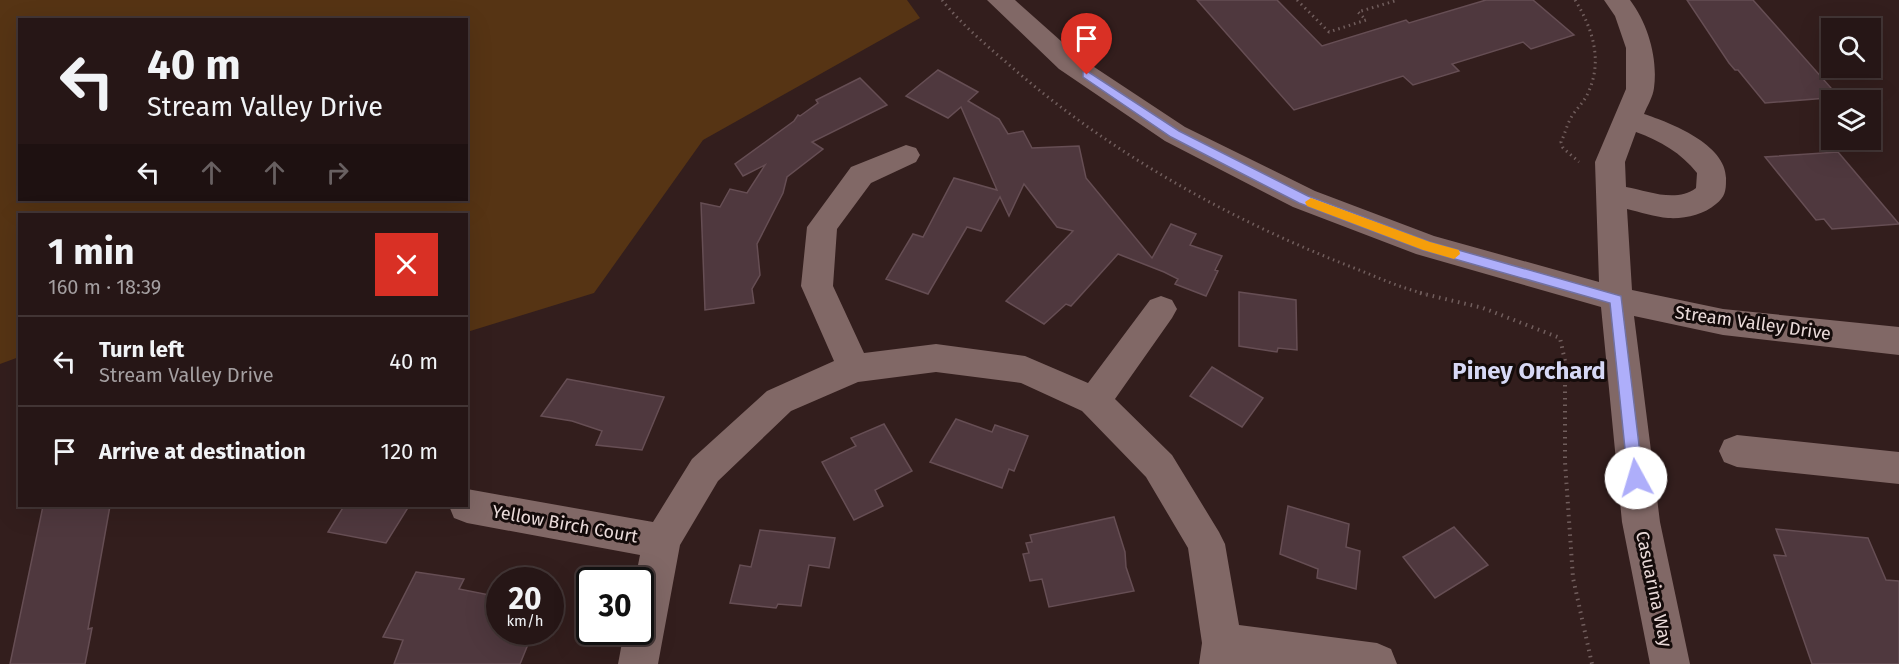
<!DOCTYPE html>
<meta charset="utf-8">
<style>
body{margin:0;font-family:"Fira Sans",sans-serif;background:#2e1f1f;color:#f1f3f6;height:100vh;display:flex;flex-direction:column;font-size:22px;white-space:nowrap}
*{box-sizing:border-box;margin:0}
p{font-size:20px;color:#a49fa1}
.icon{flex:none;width:33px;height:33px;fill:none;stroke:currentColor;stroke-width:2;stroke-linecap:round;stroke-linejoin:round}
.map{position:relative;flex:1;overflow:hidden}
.drawer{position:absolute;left:18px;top:213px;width:450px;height:294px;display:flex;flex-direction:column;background:#261616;border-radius:0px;box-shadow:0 6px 24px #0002,0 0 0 2px #423535}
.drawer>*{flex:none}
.banner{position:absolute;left:18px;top:18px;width:450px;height:183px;border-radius:0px;box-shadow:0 6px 24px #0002,0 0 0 2px #423535;background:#261616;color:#f1f3f6;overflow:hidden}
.tools{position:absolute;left:1821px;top:18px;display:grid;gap:12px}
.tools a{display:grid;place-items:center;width:60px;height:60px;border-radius:0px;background:#261616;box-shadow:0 6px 24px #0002,0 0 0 2px #423535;font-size:30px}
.speed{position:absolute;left:486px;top:567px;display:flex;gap:12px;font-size:30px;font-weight:700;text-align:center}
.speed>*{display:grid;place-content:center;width:78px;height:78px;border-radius:50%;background:#261616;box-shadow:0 6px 24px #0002,0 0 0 2px #423535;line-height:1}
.speed small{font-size:15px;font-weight:400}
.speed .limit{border:3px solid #111;border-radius:9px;background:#fff;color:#111}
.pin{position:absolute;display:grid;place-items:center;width:51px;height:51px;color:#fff;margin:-62px -26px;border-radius:50% 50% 50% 0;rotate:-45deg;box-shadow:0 0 6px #0007}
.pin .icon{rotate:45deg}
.me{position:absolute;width:66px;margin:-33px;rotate:354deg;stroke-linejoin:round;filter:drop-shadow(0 0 4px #0008)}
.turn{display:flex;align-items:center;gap:21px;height:126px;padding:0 30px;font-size:27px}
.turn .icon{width:78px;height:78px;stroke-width:2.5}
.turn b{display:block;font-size:42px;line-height:51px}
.lanes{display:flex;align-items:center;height:57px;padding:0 30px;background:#0003;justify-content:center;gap:30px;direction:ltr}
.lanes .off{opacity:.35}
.round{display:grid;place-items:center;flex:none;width:63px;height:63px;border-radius:0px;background:#2e1f1f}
.overview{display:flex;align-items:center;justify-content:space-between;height:102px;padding:0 30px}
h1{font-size:36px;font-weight:700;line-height:45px}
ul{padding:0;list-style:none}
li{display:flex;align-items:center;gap:18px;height:90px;padding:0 30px;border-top:2px solid #423535}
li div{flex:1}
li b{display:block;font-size:22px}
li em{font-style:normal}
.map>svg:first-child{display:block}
</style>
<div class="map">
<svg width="1899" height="664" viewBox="0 0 1899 664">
<rect width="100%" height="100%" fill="#331e1d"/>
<!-- green -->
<path fill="#563414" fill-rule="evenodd" d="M0,0H907L920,18L703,140L594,293L467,332L466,214H20L19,357L0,364ZM20,20H466V200H20Z"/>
<!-- building -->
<g fill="#4f383e" stroke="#664e54" stroke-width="1.5">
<path d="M1197,0H1277L1322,46L1406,20L1409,23L1486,0H1533L1574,35L1531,49L1523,42L1452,64L1459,71L1413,85L1403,76L1294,110Z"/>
<path d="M1687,0H1753L1839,97L1765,103L1738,70H1735L1729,63Z"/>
<path d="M938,70L978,92L968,101L999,119L1008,134L1023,131L1032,148L1079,146L1086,178L1152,258L1171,224L1196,234L1190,245L1222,256L1215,270L1218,271L1206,296L1175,284L1178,279L1164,272L1118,254L1071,306L1066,304L1044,324L1006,301L1073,231L1057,227L1024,184L1009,216L1000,197L981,231L967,227L928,294L886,279L913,234L923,237L954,178L997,190L961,107L948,118L906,96Z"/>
<path d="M860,78L887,105L812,142L823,149L787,177L783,193L757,244L760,275L752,289L754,303L705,310L701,203L720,207L730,189L747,193L765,165L743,176L735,164L794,121L798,115L800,116L818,103L816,100Z"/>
<path d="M1838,152L1899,224L1832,229L1824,219L1816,220L1765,157Z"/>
<path d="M1239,292L1296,300L1297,350L1278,348L1277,352L1239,346Z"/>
<path d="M1212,367L1263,398L1242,427L1190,396Z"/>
<path d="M567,379L664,397L642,450L596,445L602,431L572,421L541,416Z"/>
<path d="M956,419L992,432L995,425L1028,436L1014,471L1009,469L1002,488L930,462Z"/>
<path d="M884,424L912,471L875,490L883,506L854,520L822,462L856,446L851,438Z"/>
<path d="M43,506H110L88,629L92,628L85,664H10Z"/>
<path d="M344,506H409L386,543L328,532Z"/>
<path d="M1288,506L1349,524L1346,547L1360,551L1356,589L1317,578L1318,569L1280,554Z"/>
<path d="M1114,517L1125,552L1126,567L1134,591L1049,607L1042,579L1030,581L1023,554L1029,553L1026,543L1032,542L1030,535Z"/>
<path d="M1454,527L1488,565L1435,598L1403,557Z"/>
<path d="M1776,529L1868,538L1886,580L1899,581V664H1812L1774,555L1786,556Z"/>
<path d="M760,530L835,538L829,568L809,565L801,606L778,604L776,608L730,603L740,565L751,567Z"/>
<path d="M416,572L464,579L459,589L500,597V632H533L520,664H394L403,640L383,637Z"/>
</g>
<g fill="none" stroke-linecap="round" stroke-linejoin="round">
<!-- path-far1 -->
<g stroke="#715e5d" stroke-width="3" stroke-dasharray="1.5 4" stroke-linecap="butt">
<path d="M942,0C961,24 984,43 1007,63C1107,151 1226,218 1349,266C1375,276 1400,288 1426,294"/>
<path d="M1297,0L1329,32L1366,20L1358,12L1398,0"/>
<path d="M1575,0C1593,29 1603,61 1588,93C1584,102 1577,108 1572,116C1567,124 1565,134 1561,142L1563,148L1579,162"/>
</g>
<!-- path -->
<path stroke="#715e5d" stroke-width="4" stroke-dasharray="1.5 5" stroke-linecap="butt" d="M1420,293L1483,308L1560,338L1565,361V462L1573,578L1592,664"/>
<!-- minor -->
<g fill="#816866" fill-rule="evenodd">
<path d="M987,0H1015L1079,57L1185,127L1315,191L1434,236L1599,282L1595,162L1626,89V48L1615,16L1604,0H1630C1648,24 1658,58 1654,88C1653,97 1647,106 1644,114C1671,123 1728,145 1726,180C1726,191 1725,197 1716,204C1703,215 1685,219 1668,218C1655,217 1640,212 1627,209L1632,290L1723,309L1899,327V355L1723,335L1634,316L1660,522L1690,664H1650L1622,522L1601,307L1416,254L1293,207L1165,141L1059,69ZM1636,132C1661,141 1681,153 1697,173L1696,188C1676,203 1648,191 1626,187L1625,162Z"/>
<path d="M906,145L916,148L920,155L916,162L871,183L837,229L833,286L864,353L936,344L1025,356L1088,383L1150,300L1161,296L1172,300L1177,309L1172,318L1115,399L1172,455L1219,532L1225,544L1239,625L1377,643L1391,649L1397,664H1199L1202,643L1188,548L1146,477L1082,411L1021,383L936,372L858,382L791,411L718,481L680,545L658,664H618L624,632H640V580H635L640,555L467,523L454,518L449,506H466L467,489L653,522L692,459L767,391L834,361L801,286L807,227L851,167Z"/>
<path d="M1737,435L1899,452V484L1737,467L1724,462L1719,451L1724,440Z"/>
</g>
</g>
<!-- route -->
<path fill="#aeaefa" stroke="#7171a2" stroke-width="1.5" d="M1087,71L1179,131L1308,196L1430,242L1621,296L1643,478L1641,482L1636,484L1630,482L1628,478L1610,303L1423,250L1299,203L1171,137L1083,77V72Z"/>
<!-- slow -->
<path fill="#f59e0b" d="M1311,198L1430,242L1459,250L1460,254L1454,259L1423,250L1307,206L1305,202Z"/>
<g text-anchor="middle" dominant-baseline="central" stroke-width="6" stroke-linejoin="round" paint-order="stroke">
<!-- street labels -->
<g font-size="18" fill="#e9dad9" stroke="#140b0a">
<text transform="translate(1753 323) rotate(8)">Stream Valley Drive</text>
<text transform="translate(565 524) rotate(10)">Yellow Birch Court</text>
<text transform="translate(1654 589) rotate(78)">Casuarina Way</text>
</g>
<!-- district labels -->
<g font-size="24" font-weight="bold" fill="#d6d8f5" stroke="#140b0a">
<text x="1529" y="371">Piney Orchard</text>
</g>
</g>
</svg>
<div class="tools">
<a><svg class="icon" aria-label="search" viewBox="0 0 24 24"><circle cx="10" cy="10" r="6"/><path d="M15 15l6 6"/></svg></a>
<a><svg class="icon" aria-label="layers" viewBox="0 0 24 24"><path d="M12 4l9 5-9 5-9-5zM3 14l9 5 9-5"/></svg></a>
</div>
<div class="speed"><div>20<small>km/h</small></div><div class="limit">30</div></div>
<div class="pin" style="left:1087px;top:75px;background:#d93025"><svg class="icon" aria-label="arrive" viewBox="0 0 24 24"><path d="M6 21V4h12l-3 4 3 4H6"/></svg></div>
<svg class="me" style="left:1636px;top:478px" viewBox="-20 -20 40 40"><circle r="19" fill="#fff"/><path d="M0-13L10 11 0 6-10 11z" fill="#aeaefa"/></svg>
<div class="banner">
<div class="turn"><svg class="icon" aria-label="left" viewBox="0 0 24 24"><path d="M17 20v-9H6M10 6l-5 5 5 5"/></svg><div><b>40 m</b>Stream Valley Drive</div></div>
<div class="lanes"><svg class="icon" aria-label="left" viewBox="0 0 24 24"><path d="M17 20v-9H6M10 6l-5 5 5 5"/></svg><svg class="icon off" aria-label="ahead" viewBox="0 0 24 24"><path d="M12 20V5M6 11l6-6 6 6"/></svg><svg class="icon off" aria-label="ahead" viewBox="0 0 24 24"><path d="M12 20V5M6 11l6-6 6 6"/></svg><svg class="icon off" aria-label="right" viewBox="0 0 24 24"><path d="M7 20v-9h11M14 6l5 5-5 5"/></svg></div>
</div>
<section class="drawer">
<div class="overview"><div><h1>1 min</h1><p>160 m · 18:39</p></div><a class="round" style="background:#d93025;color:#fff"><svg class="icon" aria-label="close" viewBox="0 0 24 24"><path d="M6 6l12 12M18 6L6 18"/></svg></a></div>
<ul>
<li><svg class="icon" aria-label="left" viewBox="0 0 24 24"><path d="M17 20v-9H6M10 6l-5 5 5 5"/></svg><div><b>Turn left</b><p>Stream Valley Drive</p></div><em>40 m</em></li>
<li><svg class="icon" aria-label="arrive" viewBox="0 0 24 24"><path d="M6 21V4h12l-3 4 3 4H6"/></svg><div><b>Arrive at destination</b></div><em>120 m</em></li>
</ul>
</section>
</div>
